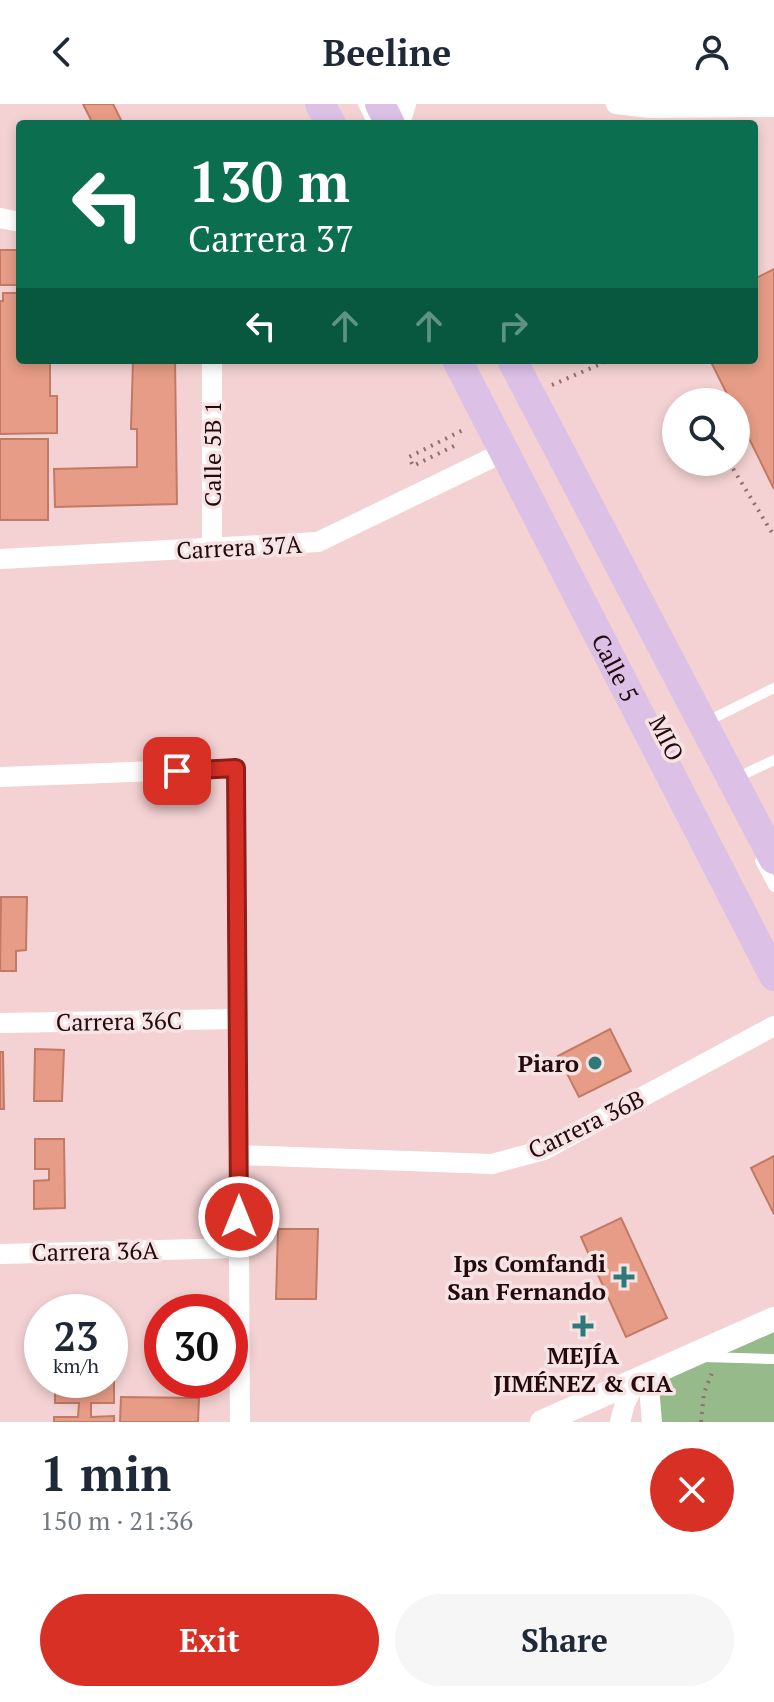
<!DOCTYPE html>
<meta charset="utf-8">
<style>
body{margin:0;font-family:"PT Serif",serif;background:#f6f6f7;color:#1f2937;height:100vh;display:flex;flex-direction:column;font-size:30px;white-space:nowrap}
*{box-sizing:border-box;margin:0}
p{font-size:26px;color:#747a83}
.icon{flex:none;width:44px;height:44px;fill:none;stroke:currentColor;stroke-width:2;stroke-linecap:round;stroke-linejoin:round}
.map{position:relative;height:1318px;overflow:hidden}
.side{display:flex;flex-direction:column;background:#fff;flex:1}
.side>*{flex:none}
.hud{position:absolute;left:16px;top:16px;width:742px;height:244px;border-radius:8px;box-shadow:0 4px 12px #0003;background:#0b6e4f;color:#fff;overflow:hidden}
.controls{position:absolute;left:662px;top:284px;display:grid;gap:16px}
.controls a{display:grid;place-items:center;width:88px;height:88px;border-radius:50%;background:#fff;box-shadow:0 4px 12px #0003;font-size:40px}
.speed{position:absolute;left:24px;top:1190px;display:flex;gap:16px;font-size:40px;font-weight:700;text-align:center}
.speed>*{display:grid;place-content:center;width:104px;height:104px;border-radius:50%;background:#fff;box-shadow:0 4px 12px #0003;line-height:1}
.speed small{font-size:20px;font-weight:400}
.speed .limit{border:12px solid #d22;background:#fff;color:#111}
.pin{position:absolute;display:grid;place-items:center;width:68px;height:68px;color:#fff;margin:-34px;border-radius:16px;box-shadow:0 4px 12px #0006}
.me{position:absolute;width:88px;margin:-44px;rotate:0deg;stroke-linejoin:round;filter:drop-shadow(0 0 6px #0008)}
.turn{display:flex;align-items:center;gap:28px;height:168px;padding:0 40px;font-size:36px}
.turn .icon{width:104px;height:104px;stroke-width:2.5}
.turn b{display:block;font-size:56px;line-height:68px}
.lanes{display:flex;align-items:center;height:76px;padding:0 40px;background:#0003;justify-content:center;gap:40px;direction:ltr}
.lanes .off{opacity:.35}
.round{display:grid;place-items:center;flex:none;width:84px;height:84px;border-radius:42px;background:#f6f6f7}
.head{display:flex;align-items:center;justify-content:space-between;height:136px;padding:0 40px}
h1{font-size:48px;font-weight:800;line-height:60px}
.primary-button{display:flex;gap:16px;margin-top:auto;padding:16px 40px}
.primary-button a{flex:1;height:92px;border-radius:48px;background:#d93025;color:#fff;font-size:32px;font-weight:800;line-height:92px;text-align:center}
.primary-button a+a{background:#f6f6f7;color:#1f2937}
header{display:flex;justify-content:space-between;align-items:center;height:104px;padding:0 40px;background:#fff;font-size:36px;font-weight:800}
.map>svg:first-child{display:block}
</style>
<header><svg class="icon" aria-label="back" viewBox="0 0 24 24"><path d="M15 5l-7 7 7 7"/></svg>Beeline<svg class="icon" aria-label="person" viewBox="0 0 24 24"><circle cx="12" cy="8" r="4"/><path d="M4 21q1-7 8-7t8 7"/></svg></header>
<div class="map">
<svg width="774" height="1318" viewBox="0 0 774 1318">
<rect width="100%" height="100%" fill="#f4d2d3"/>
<!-- green -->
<path fill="#97ba8a" d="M774,1215V1318H652L648,1271Z"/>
<!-- building -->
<g fill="#e69c86" stroke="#c27a65" stroke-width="2">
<path d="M83,0H113L123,20H89L92,18Z"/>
<rect x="0" y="146" width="19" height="35"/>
<path d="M774,165V385L736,308V298H731L710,256H754V175Z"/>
<path d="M3,189H20V256H50V292H57V329L0,330V197H3Z"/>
<path d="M133,256H175L177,400L55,403L54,365L137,363V325H131Z"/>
<rect x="0" y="335" width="48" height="81"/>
<path d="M1,793H27L26,846L16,847V867H0Z"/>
<path d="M610,925L631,967L579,993L558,952Z"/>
<path d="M35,945L64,946L62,997H34Z"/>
<path d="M0,948H3L4,1005H0Z"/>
<path d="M35,1035H64L65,1104L34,1105V1077L49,1076V1065H35Z"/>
<path d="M774,1052V1110L751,1064Z"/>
<path d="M621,1114L667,1214L626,1233L581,1133Z"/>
<path d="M278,1125H318L316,1195H276Z"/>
<path d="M110,1273H114V1299H91V1313L114,1312V1318H54V1313H78L79,1299H55V1276H110Z"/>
<path d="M121,1293L199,1294L198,1318H120Z"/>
</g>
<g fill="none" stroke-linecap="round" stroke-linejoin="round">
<!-- path -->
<g stroke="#8e6f71" stroke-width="4" stroke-dasharray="2 6" stroke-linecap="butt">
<path d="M552,281L605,258L618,256"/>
<path d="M722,298L729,294"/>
<path d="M454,342L413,362L409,353L465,325"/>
<path d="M729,358L774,432"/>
<path d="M701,1318L704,1289L712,1269"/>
</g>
<!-- service -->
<g stroke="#fff" stroke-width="10">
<path d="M363,0L373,20"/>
<path d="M704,619L774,584"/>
<path d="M734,675L774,656"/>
<path d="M760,757L774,783"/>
<path d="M704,1253L774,1255"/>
</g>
<!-- minor -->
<g stroke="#fff" stroke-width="20">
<path d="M616,0L650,4L774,3"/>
<path d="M400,20L406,0"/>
<path d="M0,114L20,118"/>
<path d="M212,444V256"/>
<path d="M0,455L318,438L506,347"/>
<path d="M0,673L236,664L240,1318"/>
<path d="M0,919L237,915"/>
<path d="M238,1051L492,1060L544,1046L774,922"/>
<path d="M0,1150L239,1144"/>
<path d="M648,1271L652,1318"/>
<path d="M620,1318L625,1299L636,1277"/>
</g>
<!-- tertiary -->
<path stroke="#fff" stroke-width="24" d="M542,1318L774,1215"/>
<!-- primary -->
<g stroke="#dcc0e6" stroke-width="30">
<path d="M320,0L331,20"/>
<path d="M380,0L390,20"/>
<path id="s1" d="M457,256L774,872"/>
<path d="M512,256L774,755"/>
</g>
</g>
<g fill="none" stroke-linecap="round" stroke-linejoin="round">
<defs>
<path id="route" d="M177,667L236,664L239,1113"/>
</defs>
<!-- route casing -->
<use href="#route" stroke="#8d1f18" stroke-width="20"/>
<!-- route -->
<use href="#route" stroke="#d93025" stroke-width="14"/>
</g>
<!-- markers -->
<g fill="#30797b" stroke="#f6e4e4" stroke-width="3">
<circle cx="595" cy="959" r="8"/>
<path d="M620 1161h8v8h8v8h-8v8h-8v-8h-8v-8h8z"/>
<path d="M579 1210h8v8h8v8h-8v8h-8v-8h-8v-8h8z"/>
</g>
<g text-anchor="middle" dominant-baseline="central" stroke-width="7" stroke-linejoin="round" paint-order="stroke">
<!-- street labels -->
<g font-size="24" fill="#25090c" stroke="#f6e4e4">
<text transform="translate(212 350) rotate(-90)">Calle 5B 1</text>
<text transform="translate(239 443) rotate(-3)">Carrera 37A</text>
<text stroke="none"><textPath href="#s1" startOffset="346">Calle 5</textPath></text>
<text transform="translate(667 634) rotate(63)">MIO</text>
<text transform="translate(119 917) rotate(-1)">Carrera 36C</text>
<text transform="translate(586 1020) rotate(-26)">Carrera 36B</text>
<text transform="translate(95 1147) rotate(-1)">Carrera 36A</text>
</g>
<!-- poi labels -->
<g font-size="24" font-weight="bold" fill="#25090c" stroke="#f6e4e4" text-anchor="end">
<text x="579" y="959">Piaro</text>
<text x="606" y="1159">Ips Comfandi<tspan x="606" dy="28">San Fernando</tspan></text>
<text x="583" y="1251" text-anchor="middle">MEJÍA<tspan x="583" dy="28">JIMÉNEZ &amp; CIA</tspan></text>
</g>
</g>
</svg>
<div class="controls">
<a><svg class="icon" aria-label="search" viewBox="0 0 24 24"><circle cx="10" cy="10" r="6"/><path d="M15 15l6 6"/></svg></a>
</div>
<div class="speed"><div>23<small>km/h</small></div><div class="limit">30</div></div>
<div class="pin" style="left:177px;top:667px;background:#d93025"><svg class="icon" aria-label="arrive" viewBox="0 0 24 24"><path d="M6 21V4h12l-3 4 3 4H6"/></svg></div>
<svg class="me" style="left:239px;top:1113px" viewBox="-20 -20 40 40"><circle r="17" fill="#d93025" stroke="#fff" stroke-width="3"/><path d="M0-11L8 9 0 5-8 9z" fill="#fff"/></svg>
<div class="hud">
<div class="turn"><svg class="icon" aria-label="left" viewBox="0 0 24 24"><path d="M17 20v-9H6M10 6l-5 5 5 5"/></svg><div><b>130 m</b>Carrera 37</div></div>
<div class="lanes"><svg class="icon" aria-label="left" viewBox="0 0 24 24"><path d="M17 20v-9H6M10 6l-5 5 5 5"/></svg><svg class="icon off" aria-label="ahead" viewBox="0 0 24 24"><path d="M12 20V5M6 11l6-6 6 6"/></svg><svg class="icon off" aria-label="ahead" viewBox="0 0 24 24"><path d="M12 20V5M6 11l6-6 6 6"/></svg><svg class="icon off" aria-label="right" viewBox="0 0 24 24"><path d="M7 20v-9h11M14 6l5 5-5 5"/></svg></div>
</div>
</div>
<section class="side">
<div class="head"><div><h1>1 min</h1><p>150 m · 21:36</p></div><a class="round" style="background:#d93025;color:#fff"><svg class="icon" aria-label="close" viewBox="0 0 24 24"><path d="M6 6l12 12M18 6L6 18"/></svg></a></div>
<div class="primary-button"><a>Exit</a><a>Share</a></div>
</section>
